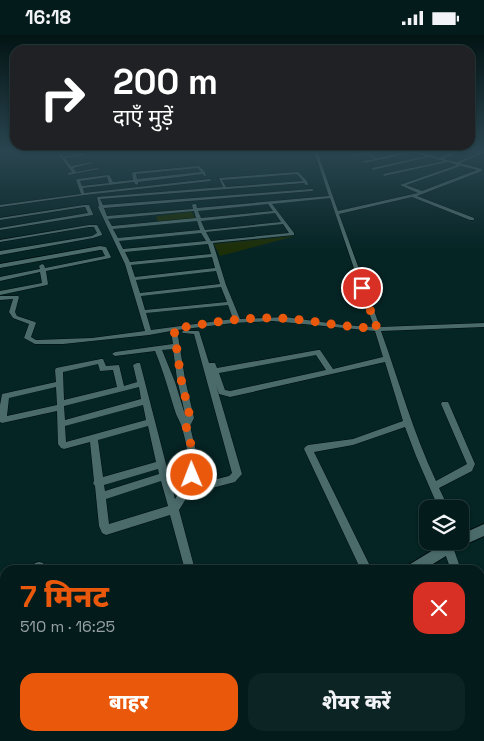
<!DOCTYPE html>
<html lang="hi">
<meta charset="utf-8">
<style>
body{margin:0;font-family:"Space Grotesk","Noto Sans Devanagari",sans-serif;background:#0d2424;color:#f1f3f6;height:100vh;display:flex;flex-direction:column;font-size:19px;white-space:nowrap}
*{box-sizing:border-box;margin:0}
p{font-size:16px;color:#97a1a3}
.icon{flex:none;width:28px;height:28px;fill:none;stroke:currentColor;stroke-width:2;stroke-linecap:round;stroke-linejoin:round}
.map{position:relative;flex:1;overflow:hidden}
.drawer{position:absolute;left:0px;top:530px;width:485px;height:176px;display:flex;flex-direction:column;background:#041b1b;border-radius:15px 15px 0 0;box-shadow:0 1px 4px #0004,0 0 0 1px #25393a}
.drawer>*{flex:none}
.top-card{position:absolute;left:10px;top:10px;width:465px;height:105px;border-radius:15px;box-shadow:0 1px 4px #0004,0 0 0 1px #25393a;background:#202124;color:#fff;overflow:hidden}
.tools{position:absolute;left:419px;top:465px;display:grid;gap:10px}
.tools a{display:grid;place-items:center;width:50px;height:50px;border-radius:10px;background:#041b1b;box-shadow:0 1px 4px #0004,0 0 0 1px #25393a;font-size:25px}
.pin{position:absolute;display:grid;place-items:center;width:42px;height:42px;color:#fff;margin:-21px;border:2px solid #fff;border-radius:50%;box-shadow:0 1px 5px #0007}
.me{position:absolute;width:55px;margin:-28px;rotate:359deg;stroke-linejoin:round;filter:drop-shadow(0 0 4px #0008)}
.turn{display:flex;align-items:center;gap:18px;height:105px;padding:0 20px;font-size:22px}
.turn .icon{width:65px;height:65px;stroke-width:2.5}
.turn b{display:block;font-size:35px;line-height:42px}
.round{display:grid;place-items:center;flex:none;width:52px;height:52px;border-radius:15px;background:#0d2424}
.overview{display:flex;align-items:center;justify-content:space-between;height:85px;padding:0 20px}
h1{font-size:30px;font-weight:800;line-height:38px;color:#ea580c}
.cta{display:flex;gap:10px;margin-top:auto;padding:10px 20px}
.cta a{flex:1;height:58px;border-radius:15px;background:#ea580c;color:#fff;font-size:20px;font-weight:800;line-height:58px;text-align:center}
.cta a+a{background:#0d2424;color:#f1f3f6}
.status{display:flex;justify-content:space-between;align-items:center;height:35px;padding:0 25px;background:#041b1b;direction:ltr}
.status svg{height:14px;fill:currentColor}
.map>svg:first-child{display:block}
</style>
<div class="status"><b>16:18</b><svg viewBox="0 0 49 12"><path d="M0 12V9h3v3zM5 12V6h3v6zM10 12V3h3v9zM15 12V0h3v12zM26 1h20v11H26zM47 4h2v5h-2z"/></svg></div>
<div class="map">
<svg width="484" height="706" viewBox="0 0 484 706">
<rect width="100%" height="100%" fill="#052424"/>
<!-- green -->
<g fill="#1d2f08">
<path d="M192,177L195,184L158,188L156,181Z"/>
<path d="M295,201L220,221L214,209Z"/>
</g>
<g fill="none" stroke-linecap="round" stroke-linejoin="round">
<defs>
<g id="minor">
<path d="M59,116L63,122L84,118V120L65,123L71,131L91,127L93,128L73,133L76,137L97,133L99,134L68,140V138L72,137L56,116Z"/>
<path d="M314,116H317L338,176L418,158L400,150L457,130L448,127L384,141L383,139L444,126L429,122L373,135L372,133L426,121L414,118L364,128L363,126L374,124L366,119L354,122L352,121L363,118L361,116H378L369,119L377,123L409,116H416L440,123L455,116H460L443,124L457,127L484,116V118L460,128L482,134V136L417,161L474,183V185H470L412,162L339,179L380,292L484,288V292L381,296C399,346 413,397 436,446L467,429L441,369L442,367H448L449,369L475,429L472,436L439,453L449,474H439L416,421L405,392L353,410L314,417L372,535H361L304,414L305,412L308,410L353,404L403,386L385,327L230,362L219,359L216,350L242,439L235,447L189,459L179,475L195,535H185L170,480L106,500L102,498L99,491L95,451L93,448L94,446L90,407L64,414L61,413L58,409L57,376L2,388L0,387V370L2,359L56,347L55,335L56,333L101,324H103L106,331L119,330L124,351L137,347L133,330L137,328H140L175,464C192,439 190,421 182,393C181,388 178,384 176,379C169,357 164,338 155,316L115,321L112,319L115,317L173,309L171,296L149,300L63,309H35L24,303L29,289L13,283L9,277L13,264L0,265V261H18L19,262L15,277L17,281L35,287L36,288L31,302L36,305L92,303L145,296L125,229L98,172L99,171L97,162L223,152L219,143L298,137L307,146L308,150H306L304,148L100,164L103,170L312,154L314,155L312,156L104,173L107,181L193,174L192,170L194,169H196L197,173L329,161ZM461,131L477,135L422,156L406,150ZM297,139L303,146L226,152L222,145ZM330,163L374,292L343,290L285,282L240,284L226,250L213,208L294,200V198L272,169ZM268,169L273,176L201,183L198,176ZM194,176L196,183L112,191L108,184ZM275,178L281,187L205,195L201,186ZM197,186L200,195L118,203L113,194ZM283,189L289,198L211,206L206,197ZM201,198L206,206L123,214L119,206ZM208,209L211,219L130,227L125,217ZM212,222L215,233L135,242L131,230ZM216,236L220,249L140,258L136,245ZM221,252L227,267L145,275L141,261ZM228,270L233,284L151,295L146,278ZM273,286L375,296L383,322L333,334L320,315H318L217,333L215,328H209L199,296H183L182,297L183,298L194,299L232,438L229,441L193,450L197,440V421L190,391L194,383L185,344L177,295L233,288ZM173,314L177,344L186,383L175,347L162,315ZM316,320L326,335L230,356L225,355L219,338ZM98,329L100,336L113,335L117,352L64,365L63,337ZM56,352L57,370L7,381L9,363ZM139,352L141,364L65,385L64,371ZM143,370L146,385L66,407L65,391ZM148,391L156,427L103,442L98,405ZM158,434L159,439L105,456L104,450ZM161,446L168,471L109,489L106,464Z"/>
<path d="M199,131L205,137L206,141H204L203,139L138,147V149L136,150L134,147L83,153L84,158L210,144L211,146L85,160L0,172V170L81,159L76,145L78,144L108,140L110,141L113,147L133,145L132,138L134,137ZM198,133L201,137L137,144L136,139ZM107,142L109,148L82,151L80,146Z"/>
<path d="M84,170H89L93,179V180L0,195V193L88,178L85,172H84L0,185V183Z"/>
<path d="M89,190H97L102,199V200L93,203L0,220V216L92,201L97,198L94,192H89L0,207V205Z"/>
<path d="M100,211L106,212L111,222L110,223L46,236L48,249L47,250L0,260V256L42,248L40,237L0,246V242L40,234L39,231L42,229L44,230L45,233L105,221L102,215H100L0,233V229Z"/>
<path d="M448,508L452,509L461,535H451L443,513L444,509Z"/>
<path d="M39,527L43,528L46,535H35L34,532L35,528Z"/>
<path d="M484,554V567L480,569V556Z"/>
<path d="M480,596L484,598V620L480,618Z"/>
<path d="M46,701H84L81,706H44Z"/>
<path d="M100,701H114L116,706H102Z"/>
</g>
<g id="tertiary">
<path d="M484,489V501L464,510L423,535H405L407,531L448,506H460V500Z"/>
<path d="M164,701H184L182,706H162Z"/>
</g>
</defs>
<!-- minor casing -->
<use href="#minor" stroke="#000c0d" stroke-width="1"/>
<!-- tertiary casing -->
<use href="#tertiary" stroke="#000c0d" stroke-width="2"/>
<!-- minor -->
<use href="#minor" fill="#4b6b6b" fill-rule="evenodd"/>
<!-- tertiary -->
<use href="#tertiary" fill="#4b6b6b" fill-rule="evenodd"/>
</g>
<!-- sky -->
<linearGradient id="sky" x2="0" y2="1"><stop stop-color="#031414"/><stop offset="0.54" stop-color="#2a4550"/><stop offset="1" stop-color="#2a4550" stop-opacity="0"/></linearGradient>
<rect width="484" height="215" fill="url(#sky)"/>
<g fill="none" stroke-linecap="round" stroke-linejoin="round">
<!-- route -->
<path stroke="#ea580c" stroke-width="9" stroke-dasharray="0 16.2" d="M192,440L194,421L186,391L190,382L181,344L174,294C207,288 243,282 277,283C311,284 343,293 377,293L362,253"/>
</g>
</svg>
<div class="tools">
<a><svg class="icon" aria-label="layers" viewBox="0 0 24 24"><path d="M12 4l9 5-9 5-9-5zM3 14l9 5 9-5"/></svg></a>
</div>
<div class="pin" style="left:362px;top:253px;background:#d93025"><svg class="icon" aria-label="arrive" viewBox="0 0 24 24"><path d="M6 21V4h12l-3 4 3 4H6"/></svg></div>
<svg class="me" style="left:192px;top:440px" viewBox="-20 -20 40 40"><circle r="17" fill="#ea580c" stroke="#fff" stroke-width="3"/><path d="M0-11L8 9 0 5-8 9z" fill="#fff"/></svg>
<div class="top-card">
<div class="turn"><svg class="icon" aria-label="right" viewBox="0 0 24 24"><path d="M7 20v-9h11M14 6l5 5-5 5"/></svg><div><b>200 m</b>दाएँ मुड़ें</div></div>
</div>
<section class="drawer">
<div class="overview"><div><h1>7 मिनट</h1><p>510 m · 16:25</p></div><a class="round" style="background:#d93025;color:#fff"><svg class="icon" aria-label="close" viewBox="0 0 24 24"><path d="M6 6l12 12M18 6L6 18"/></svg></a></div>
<div class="cta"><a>बाहर</a><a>शेयर करें</a></div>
</section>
</div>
